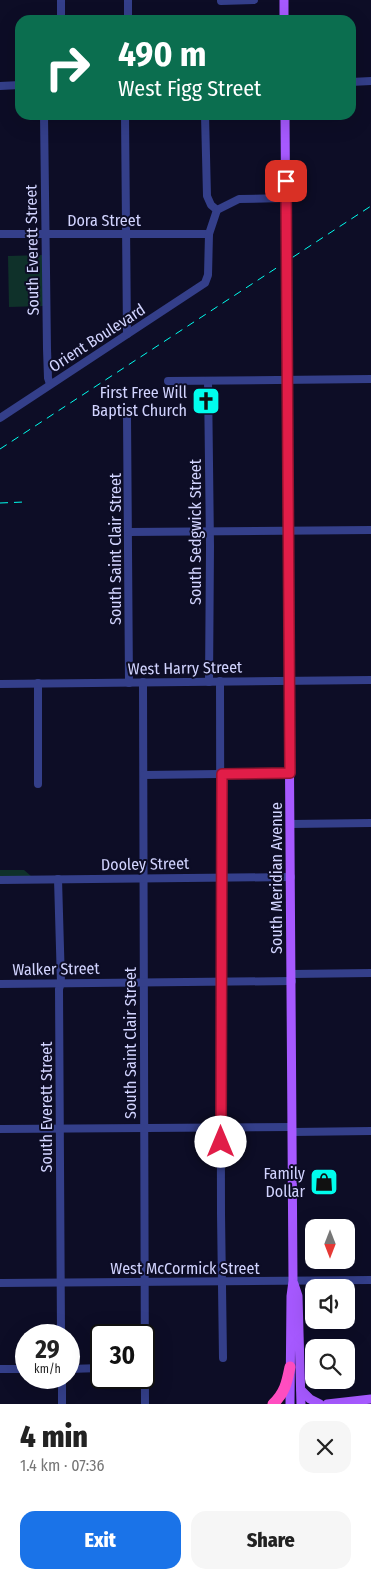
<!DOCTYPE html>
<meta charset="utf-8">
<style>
body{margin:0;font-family:"Fira Sans Condensed",sans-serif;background:#f6f6f6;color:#222;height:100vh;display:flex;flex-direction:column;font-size:19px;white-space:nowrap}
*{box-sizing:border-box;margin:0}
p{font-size:16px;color:#767676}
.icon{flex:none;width:28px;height:28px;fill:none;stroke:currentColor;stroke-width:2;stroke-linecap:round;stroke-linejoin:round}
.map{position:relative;height:1404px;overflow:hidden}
.details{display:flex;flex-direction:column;background:#fff;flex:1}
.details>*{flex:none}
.hud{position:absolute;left:15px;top:15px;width:341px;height:105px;border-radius:15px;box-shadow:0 5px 20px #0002;background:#0b6e4f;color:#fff;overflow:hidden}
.needle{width:32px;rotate:180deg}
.fabs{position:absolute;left:305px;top:1219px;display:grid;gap:10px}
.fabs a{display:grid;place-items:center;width:50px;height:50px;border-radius:10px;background:#fff;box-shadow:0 5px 20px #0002;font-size:25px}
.speed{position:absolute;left:15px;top:1324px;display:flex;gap:10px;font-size:25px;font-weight:700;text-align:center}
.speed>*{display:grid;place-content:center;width:65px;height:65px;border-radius:50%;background:#fff;box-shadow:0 5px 20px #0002;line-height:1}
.speed small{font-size:12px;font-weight:400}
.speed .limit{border:2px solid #111;border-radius:8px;background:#fff;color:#111}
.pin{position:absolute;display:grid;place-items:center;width:42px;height:42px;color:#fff;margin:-21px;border-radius:10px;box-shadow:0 2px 8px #0006}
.me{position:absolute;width:55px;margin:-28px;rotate:0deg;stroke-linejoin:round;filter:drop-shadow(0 0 4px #0008)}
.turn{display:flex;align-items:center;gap:18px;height:105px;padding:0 20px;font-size:22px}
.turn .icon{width:65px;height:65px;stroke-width:2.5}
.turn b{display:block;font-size:35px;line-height:42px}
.round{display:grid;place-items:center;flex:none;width:52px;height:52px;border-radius:15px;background:#f6f6f6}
.headline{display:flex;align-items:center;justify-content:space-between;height:85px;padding:0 20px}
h1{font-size:30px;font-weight:800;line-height:38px}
.primary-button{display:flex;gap:10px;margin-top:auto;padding:10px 20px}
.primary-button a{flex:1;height:58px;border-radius:15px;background:#1a73e8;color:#fff;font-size:20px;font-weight:800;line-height:58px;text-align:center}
.primary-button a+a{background:#f6f6f6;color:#222}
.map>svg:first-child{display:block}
</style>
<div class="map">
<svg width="371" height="1404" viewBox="0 0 371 1404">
<rect width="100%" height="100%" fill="#0d0d26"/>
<!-- green -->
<g fill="#0f312a">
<path d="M43,255V306L9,307L8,256Z"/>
<path d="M0,870H24L31,876H0Z"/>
</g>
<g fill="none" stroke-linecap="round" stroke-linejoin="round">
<!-- minor -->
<g stroke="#343f8a" stroke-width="8">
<path d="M61,0V20"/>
<path d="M128,0V20"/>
<path d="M221,1L254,0"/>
<path d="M351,82L371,81"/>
<path d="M0,86L20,85"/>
<path d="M44,115L47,349L48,378L50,384"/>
<path d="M125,115L127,334"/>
<path d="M205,115L207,196L211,205L217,210"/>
<path d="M0,234H209"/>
<path d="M168,381L371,379"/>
<path d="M208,381L210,546L209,682"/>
<path d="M127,416L129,683"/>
<path d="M0,418L205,283L208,275L209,234L217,210L239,199L286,198"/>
<path d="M128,532L371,530"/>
<path d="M220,681L221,1214L223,1358"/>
<path d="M143,682L145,1404"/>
<path d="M38,683V784"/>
<path d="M0,684L371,680"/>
<path d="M144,775L290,773"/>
<path d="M291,824L371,823"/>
<path d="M58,879L61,983L59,989L61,1335"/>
<path d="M0,880L291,877"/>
<path d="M292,974L371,973"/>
<path d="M0,984L292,981"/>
<path d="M0,1129L292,1127"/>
<path d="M292,1132L371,1131"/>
<path d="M0,1283L371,1280"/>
<path d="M0,1369H26"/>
<path d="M69,1369L101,1368"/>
<path d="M62,1404V1378"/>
</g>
<!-- major -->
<g stroke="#a659ff" stroke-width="9">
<path d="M284,0V20"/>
<path d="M285,115L293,1281L291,1296L290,1404"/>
<path d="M294,1284L298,1296L301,1404"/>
<path d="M301,1390L310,1399L320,1404"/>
<path d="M327,1404L371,1399"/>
</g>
<!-- highway -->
<path stroke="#ff4dc0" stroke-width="11" d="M273,1404C285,1393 287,1382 290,1367"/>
<!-- rail -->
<g stroke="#00fded" stroke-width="1" stroke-dasharray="8 6" stroke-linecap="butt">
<path d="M0,449L371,206"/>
<path d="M0,503L24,502"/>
</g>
</g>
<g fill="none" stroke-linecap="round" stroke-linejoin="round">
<defs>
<path id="route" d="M221,1142L222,774L290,773L286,181"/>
</defs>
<!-- route casing -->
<use href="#route" stroke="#92132f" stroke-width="12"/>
<!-- route -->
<use href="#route" stroke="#e11d48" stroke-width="9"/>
</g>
<!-- icons -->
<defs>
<symbol id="church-square" viewBox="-11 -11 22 22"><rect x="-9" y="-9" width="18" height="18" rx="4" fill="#00fded" stroke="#0d0d26"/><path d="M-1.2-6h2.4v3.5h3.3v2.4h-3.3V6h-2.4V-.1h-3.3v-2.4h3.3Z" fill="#111"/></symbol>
<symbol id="shop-square" viewBox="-11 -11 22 22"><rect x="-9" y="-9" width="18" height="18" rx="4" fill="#00fded" stroke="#0d0d26"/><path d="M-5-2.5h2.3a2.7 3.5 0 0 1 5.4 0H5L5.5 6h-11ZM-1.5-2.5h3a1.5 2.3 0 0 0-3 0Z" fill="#111"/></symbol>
</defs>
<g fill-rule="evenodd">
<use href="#church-square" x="190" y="385" width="32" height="32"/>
<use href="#shop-square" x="308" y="1166" width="32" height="32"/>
</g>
<g text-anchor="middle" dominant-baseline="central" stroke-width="4" stroke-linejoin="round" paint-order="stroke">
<!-- street labels -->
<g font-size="16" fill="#d2d4ff" stroke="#0d0d26">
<text x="104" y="220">Dora Street</text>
<text transform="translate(32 250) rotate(-91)">South Everett Street</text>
<text transform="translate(97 338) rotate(-33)">Orient Boulevard</text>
<text transform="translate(195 532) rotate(-90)">South Sedgwick Street</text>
<text transform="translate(115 549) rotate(-90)">South Saint Clair Street</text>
<text transform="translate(185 668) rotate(-1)">West Harry Street</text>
<text transform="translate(145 864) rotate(-1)">Dooley Street</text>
<text transform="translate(276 878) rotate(-90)">South Meridian Avenue</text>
<text transform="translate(56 969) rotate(-1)">Walker Street</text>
<text transform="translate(130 1043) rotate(-90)">South Saint Clair Street</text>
<text transform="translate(46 1107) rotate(-90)">South Everett Street</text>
<text x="185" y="1268">West McCormick Street</text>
</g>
<!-- poi labels -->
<g font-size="16" fill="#d2d4ff" stroke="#0d0d26" text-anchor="end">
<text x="187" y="392">First Free Will<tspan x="187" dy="18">Baptist Church</tspan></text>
<text x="305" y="1173">Family<tspan x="305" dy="18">Dollar</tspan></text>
</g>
</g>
</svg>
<div class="fabs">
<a><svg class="needle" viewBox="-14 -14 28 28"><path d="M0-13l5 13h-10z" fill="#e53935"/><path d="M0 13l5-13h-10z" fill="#767676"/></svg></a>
<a><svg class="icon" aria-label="sound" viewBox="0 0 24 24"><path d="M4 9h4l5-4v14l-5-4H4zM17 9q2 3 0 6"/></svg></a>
<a><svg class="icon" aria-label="search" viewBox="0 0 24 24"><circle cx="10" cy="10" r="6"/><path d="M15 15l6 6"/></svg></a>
</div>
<div class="speed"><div>29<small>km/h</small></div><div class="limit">30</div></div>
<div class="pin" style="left:286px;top:181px;background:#d93025"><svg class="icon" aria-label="arrive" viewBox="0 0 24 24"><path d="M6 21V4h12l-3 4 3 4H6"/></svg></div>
<svg class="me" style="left:221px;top:1142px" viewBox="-20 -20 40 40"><circle r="19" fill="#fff"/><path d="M0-13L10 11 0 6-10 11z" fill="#e11d48"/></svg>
<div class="hud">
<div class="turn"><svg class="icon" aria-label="right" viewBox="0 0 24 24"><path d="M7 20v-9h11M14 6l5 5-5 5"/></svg><div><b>490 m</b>West Figg Street</div></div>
</div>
</div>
<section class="details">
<div class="headline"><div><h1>4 min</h1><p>1.4 km · 07:36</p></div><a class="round"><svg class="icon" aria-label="close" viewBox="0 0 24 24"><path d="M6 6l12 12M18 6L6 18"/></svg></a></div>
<div class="primary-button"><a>Exit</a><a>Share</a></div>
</section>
